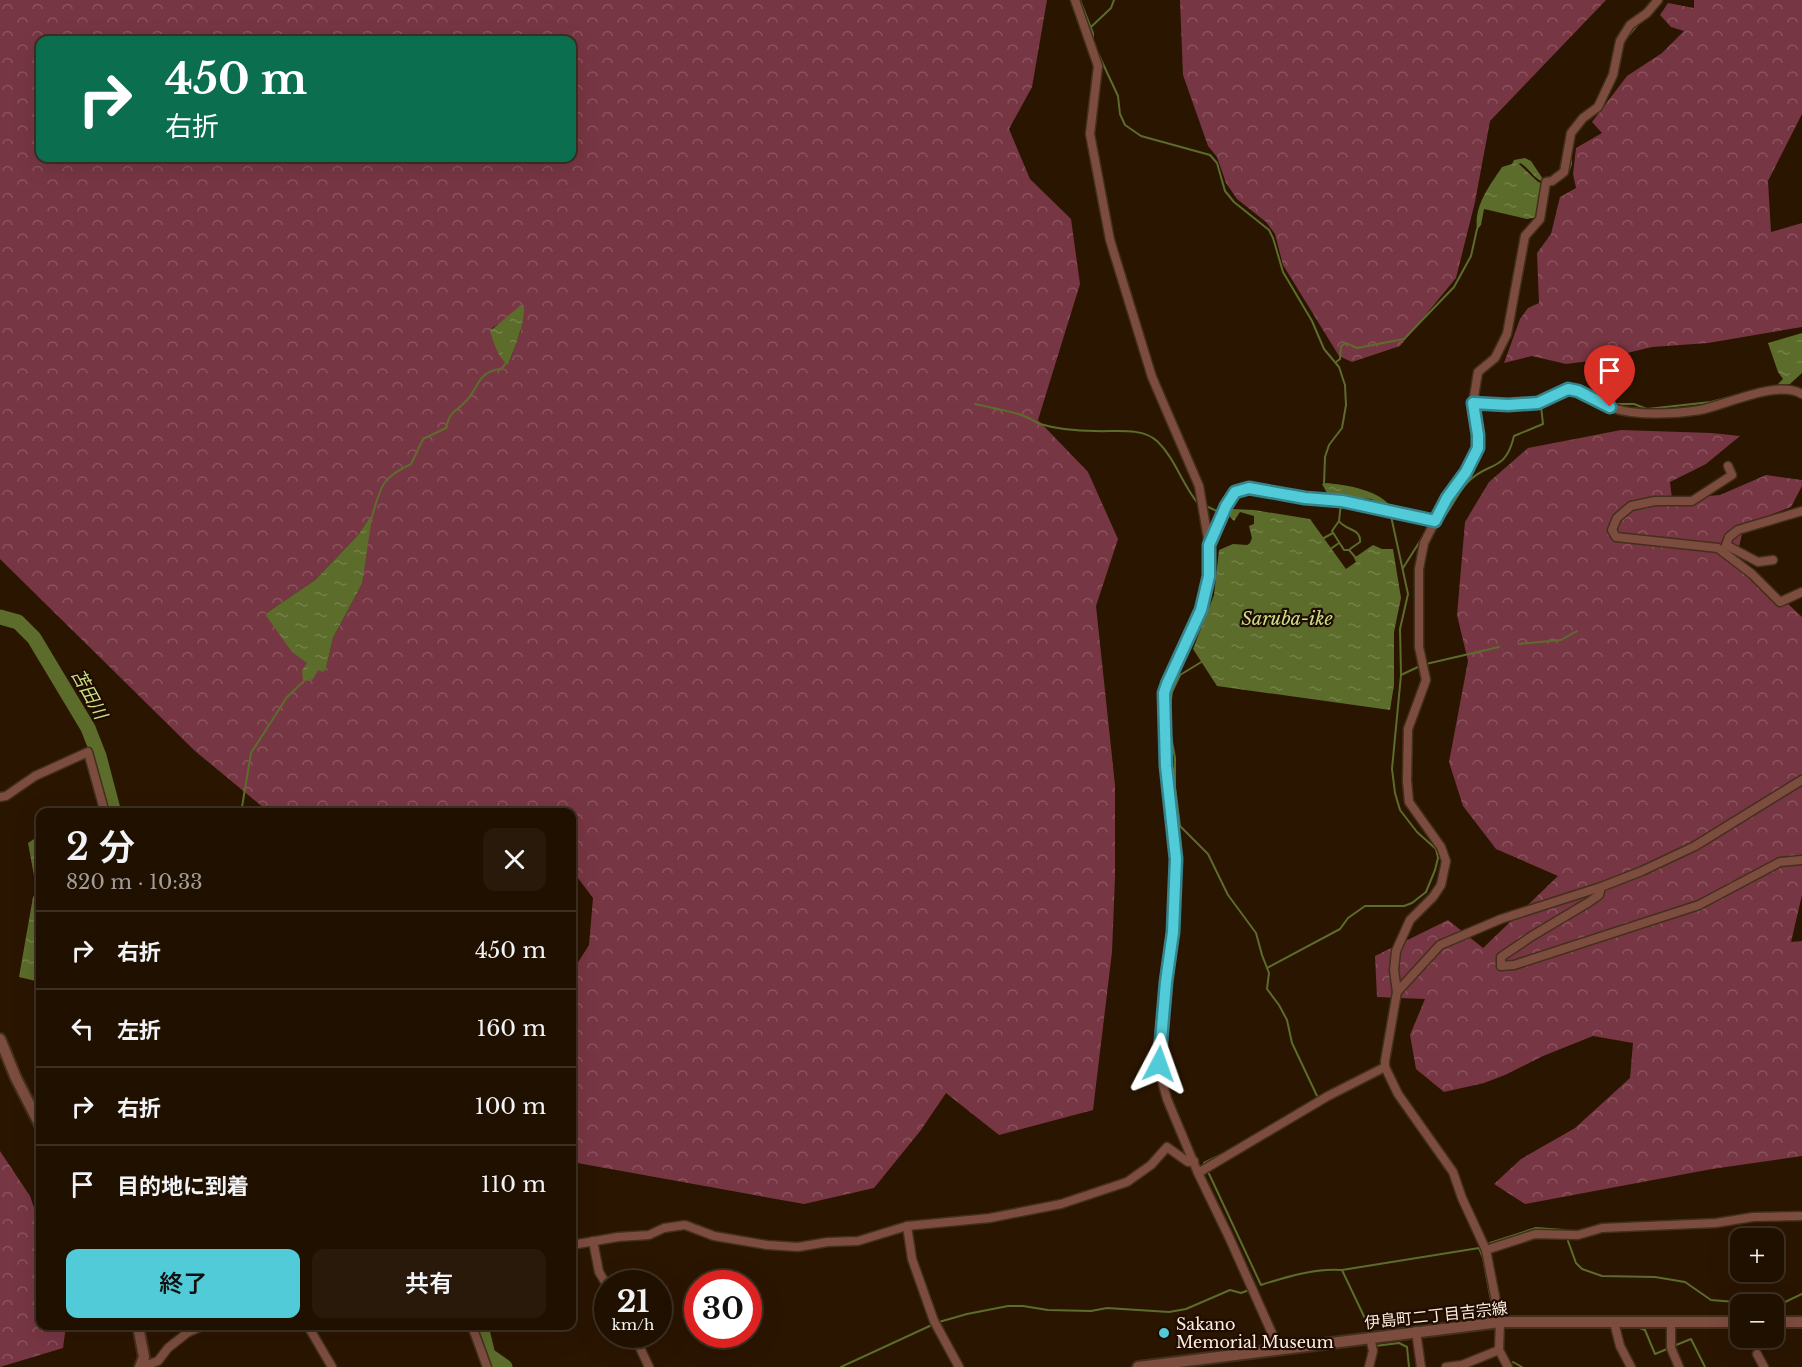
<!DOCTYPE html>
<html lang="ja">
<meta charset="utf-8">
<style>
body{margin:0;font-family:"Libre Baskerville","Noto Sans JP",serif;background:#28190a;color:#f1f3f6;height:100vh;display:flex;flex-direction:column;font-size:22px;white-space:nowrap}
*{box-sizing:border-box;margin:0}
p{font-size:20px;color:#a29d99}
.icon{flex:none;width:33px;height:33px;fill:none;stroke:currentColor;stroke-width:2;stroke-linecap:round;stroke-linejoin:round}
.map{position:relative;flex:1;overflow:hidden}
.details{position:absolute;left:36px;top:808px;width:540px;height:522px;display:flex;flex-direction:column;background:#201000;border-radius:12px;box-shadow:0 6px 24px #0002,0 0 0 2px #3d3022}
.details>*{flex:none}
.top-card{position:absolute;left:36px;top:36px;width:540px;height:126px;border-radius:12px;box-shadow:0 6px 24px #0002,0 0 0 2px #3d3022;background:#0b6e4f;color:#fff;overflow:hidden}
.buttons{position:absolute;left:1730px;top:1228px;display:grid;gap:12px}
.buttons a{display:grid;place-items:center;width:54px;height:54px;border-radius:12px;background:#201000;box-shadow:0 6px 24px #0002,0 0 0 2px #3d3022;font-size:30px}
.speed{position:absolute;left:594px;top:1270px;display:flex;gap:12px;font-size:30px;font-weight:700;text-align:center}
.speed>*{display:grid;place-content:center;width:78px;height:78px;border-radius:50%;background:#201000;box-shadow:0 6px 24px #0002,0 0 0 2px #3d3022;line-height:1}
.speed small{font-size:15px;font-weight:400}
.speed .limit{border:9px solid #d22;background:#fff;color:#111}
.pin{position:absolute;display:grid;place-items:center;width:51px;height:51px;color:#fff;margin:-62px -26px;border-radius:50% 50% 50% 0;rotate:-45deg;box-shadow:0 0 6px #0007}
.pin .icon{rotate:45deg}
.me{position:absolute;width:66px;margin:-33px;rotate:4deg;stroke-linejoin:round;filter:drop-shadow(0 0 4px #0008)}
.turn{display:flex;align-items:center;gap:21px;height:126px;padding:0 30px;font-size:27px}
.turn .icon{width:78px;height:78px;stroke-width:2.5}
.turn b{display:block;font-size:42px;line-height:51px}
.round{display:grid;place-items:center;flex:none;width:63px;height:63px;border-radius:12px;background:#28190a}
.summary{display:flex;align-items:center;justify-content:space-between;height:102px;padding:0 30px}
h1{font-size:36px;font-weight:600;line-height:45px}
.primary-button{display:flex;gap:12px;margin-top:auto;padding:12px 30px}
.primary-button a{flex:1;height:69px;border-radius:12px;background:#52cbd8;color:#111;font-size:24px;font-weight:600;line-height:69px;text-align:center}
.primary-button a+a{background:#28190a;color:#f1f3f6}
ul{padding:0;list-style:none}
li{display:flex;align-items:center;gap:18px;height:78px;padding:0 30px;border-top:2px solid #3d3022}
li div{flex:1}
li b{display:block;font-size:22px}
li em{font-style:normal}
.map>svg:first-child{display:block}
</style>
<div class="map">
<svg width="1802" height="1367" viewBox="0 0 1802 1367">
<defs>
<pattern id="forest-crowns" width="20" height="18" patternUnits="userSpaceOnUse" patternTransform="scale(1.5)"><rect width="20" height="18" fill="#773643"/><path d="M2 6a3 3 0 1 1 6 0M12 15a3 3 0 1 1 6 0" fill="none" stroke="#8b535e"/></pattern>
<pattern id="water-ripples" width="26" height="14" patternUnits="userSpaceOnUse" patternTransform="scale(1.5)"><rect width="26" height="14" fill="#5c6c2b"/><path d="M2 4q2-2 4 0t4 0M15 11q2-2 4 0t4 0" fill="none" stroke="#748149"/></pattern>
</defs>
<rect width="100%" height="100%" fill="#2a1500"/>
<!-- forest -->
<g fill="url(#forest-crowns)" fill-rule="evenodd">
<path d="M0,0H1047L1032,87L1009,129L1030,179L1071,219L1080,284L1038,420L1088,472L1118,539L1096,606L1115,785V877L1112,952L1093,1110L999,1135L946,1093L921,1130L874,1188L804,1204L572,1162V972L589,945L593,898L575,874L572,875V813H270L195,751L0,559ZM40,40H572V158H40ZM505,320L521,330L508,365L492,328ZM368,520L362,584L333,638L326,669L302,670L308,663L265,614L315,580L358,535Z"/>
<path d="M1180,0H1606L1490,121L1475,202L1456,278L1400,346L1352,362L1339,356L1283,265L1275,234L1266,222L1237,199L1226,183L1217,157L1208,146L1183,75Z"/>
<path d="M1694,0H1802V114L1768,181L1771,232L1802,223V327L1708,343L1652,347L1598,360L1566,364L1532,356L1504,363L1520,319L1528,308L1539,303L1537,253L1551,234L1560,197L1576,188L1573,174L1576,148L1602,133L1592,122L1627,76L1662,53L1684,31L1671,27L1660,15L1668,3L1694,8Z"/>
<path d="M1621,430L1711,433L1740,436L1706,464L1670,482L1672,499L1720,495L1766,475L1802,480V486L1791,507L1744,525L1737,556L1802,617V895L1791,942L1802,941V1156L1712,1169L1525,1204L1494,1184L1521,1159L1575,1128L1630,1078L1633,1043L1593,1036L1543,1056L1505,1075L1484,1083L1444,1092L1416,1069L1410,1035L1425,999L1377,997L1375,956L1448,920L1483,948L1558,876L1496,849L1463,806L1449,762L1468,661L1457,615L1465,522L1489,482L1528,448Z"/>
<path d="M0,1151L30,1196L40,1225V1326H66L63,1348L0,1367Z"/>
</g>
<!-- water -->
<g fill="url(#water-ripples)">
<path d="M1525,158L1531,161L1543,179V182C1533,178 1529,168 1520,163L1519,164L1537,181L1542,184L1538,217L1527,219L1484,209L1481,225L1477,230C1474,205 1489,187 1502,167L1512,164L1514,160Z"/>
<path d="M521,305H524C525,325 515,346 508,365C498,357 494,344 490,331Z"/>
<path d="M1802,333V373L1790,384L1775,387L1783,379L1778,372L1768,343Z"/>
<path d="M1327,483C1346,485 1382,490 1392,509L1371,499L1328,495L1322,484Z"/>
<path d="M1232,509L1254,510L1310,519L1346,569L1356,562L1354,558L1373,545L1382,549H1393L1401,598L1394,632V685L1390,710L1217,686L1193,649L1214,595L1219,550L1233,544L1247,545L1250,543L1252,538L1249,526L1254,524V516L1240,512L1234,521L1229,516Z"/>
<path d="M372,517L362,584L333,638L326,669L323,672L318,670L313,679L303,682L302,670L307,663L292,652L265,614L315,580L358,535L368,520Z"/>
<path d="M40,835V982L19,977L33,897L37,892L28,843Z"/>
</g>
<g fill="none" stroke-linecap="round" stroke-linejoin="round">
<!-- stream -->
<g stroke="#5c6c2b" stroke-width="2">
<path d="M1080,0L1093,33V40"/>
<path d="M1091,27L1111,8L1114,0"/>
<path d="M1629,35L1639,23"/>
<path d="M1097,51L1118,96L1120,114L1125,125L1141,136L1210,155L1217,163L1225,191L1234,202L1269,230L1273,238L1283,272L1312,321L1324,349L1339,367L1345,385L1346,405L1342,428L1329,445L1325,457L1324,484"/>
<path d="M1568,173L1571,164V152"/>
<path d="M1336,362L1340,359L1341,346L1346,343L1357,348L1404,339L1454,287L1471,256L1477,229"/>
<path d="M1576,395L1604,409L1605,408"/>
<path d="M975,404C991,408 1008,410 1024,416C1030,418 1035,422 1040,424C1057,429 1077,431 1095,431C1114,432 1142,427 1157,441C1175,458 1182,484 1197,502"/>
<path d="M1613,404H1634L1647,409L1711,402L1737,395"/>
<path d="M1469,475C1486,454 1483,434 1478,409L1482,406"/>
<path d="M1342,494L1339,521L1332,531L1344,550H1349L1356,558"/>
<path d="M1206,506L1219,512"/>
<path d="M371,520C381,488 379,479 411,464L423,439L446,428C451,409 453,415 465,402C479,389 477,371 501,369L507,362"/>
<path d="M1339,521C1346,531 1361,528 1360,542L1350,549"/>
<path d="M1437,525C1450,513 1455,496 1467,483C1488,460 1505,474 1514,436L1543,424L1541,406L1562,395"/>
<path d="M1322,539L1333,533"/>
<path d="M1329,550L1339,543"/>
<path d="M1403,568L1427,530"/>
<path d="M1519,644L1561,640L1577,631"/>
<path d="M1203,661L1180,675L1172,692L1170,706L1171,736L1175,758V787L1180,826L1208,854L1228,895L1256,933L1262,955L1269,973L1267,989L1279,1005L1287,1020L1292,1043L1318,1098"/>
<path d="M1426,664L1499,647"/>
<path d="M1401,675L1420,666"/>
<path d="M62,813L70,808L73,813"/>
<path d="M241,813L251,753L287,697L304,681"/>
<path d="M1267,968L1340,929L1348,918L1365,906H1404L1412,903L1426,892L1435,870L1438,858L1436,849L1417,832L1400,810L1395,793L1392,769L1401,675L1400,629L1408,594L1391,516"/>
<path d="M1228,1151L1204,1163L1261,1285C1286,1277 1315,1268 1342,1270L1370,1329"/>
<path d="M1568,1241L1576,1263L1582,1269L1602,1276L1655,1277L1685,1282L1711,1300L1772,1305L1783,1303L1802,1294"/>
<path d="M1490,1243L1536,1228L1564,1230V1232"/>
<path d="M1342,1270L1479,1248L1483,1258L1493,1311"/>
<path d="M939,1322L967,1314L1008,1306H1023L1048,1310L1091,1311L1107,1308L1169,1312L1186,1309L1230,1290L1241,1293L1249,1290"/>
<path d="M1640,1328L1645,1330L1655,1354L1667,1349"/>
<path d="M1676,1345L1691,1339L1705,1367"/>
<path d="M1375,1346L1399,1343L1407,1347L1409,1367"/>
<path d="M1513,1362L1522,1367"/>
<path d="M841,1367L934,1324"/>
</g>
<!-- river -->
<g stroke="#5c6c2b" stroke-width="15">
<path d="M0,617L18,622L34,638L88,728L99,756L114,813"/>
<path d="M481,1326L488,1355L505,1367"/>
</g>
<defs>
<g id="minor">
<path d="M1075,0L1098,66L1090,134L1110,240L1152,377L1199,486L1209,545V576L1201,610L1164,693L1166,766L1176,859L1173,932L1159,1053L1160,1074L1167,1099L1198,1173L1229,1237L1279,1349"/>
<path d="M1473,403C1494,401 1515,409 1537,403C1548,401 1559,389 1571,390C1586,391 1599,403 1613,408C1635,416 1676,414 1700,410C1726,405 1778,379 1802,394"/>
<path d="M1728,466L1732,475L1692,501H1655L1631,506L1617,518L1612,530L1616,537L1718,548L1752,574L1780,602L1802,592"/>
<path d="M1209,545L1230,497L1243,489H1257L1305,498L1351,502L1388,512L1435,521"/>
<path d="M1773,560L1758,562L1726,545L1729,537L1738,530L1802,511"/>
<path d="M0,797L6,796L35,776L88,752L105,813"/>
<path d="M1601,887L1599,895L1589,902L1532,936L1501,957V966L1514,965L1699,905L1780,862L1802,860"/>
<path d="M1397,992L1440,945L1501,919L1601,887L1642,871L1695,846L1802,780"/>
<path d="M1198,1173L1328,1096L1385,1067"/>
<path d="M907,1226L912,1259L934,1321L959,1367"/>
<path d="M593,1241L599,1272L608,1287"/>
<path d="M572,1245L618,1237L649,1235L664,1228L685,1225L714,1236L767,1245L798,1247L828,1242L858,1241L907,1226L990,1218L1061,1204L1127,1182L1151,1165L1167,1147L1188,1162L1194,1161"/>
<path d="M1486,1250L1535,1234L1578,1235L1602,1228L1716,1223L1753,1217L1802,1216"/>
<path d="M1614,1322L1620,1346L1631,1367"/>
<path d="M1671,1322V1348L1679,1367"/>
<path d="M308,1326L332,1367"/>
<path d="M472,1326L487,1367"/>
<path d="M1416,1331L1421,1367"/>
<path d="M634,1335L649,1367"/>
<path d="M1757,1354L1764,1367"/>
<path d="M141,1367L158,1361L168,1348L187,1333L202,1326"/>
<path d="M1369,1367L1373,1351L1370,1337"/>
<path d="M1446,1367L1462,1365L1499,1350"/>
<path d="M1508,1367L1499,1350L1500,1322L1486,1250L1462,1198L1453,1172L1398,1094L1385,1067V1061L1397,992L1394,970L1396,951L1410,920L1433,897L1441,885L1446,861L1441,847L1409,802L1407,781L1408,729L1426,680L1419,647V569L1424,543L1447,498L1466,472L1478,448V435L1473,403L1478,372L1495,358L1507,334L1525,236L1540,219L1546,182L1552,181L1564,172L1571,133L1583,118L1598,107L1613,75L1620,41L1630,25L1647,13L1658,0"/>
</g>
<g id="tertiary">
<path d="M0,1039L16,1078L40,1125"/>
<path d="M1773,1322H1802"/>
<path d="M138,1326L144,1357L140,1367"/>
<path d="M1138,1367L1500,1322H1740"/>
</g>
</defs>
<!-- minor casing -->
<use href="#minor" stroke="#432f1b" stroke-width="11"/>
<!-- tertiary casing -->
<use href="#tertiary" stroke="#432f1b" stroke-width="14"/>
<!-- minor -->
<use href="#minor" stroke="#7c4d3f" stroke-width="8"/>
<!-- tertiary -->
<use href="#tertiary" stroke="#7c4d3f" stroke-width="10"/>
</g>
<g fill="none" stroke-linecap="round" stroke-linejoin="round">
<defs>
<path id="route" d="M1159,1064L1166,982L1173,932L1176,859L1166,766L1164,693L1167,684L1201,610L1209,576V545L1226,506L1235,492L1249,488L1305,498L1342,501L1435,521L1447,498L1466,472L1478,448V435L1473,403L1508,405L1538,403L1568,389L1578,391L1610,407"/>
</defs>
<!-- route casing -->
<use href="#route" stroke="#35848c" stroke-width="15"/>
<!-- route -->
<use href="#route" stroke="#52cbd8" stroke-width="10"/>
</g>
<!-- markers -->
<circle fill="#52cbd8" stroke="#200c00" stroke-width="2" cx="1164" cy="1333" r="6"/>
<g text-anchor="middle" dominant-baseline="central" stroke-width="4.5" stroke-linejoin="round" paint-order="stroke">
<!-- street labels -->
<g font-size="16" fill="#feefe1" stroke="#200c00">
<text transform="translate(1436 1315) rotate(-6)">伊島町二丁目吉宗線</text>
</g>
<!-- poi labels -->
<g font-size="16" fill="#feefe1" stroke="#200c00" text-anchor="start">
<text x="1176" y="1324">Sakano<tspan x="1176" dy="18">Memorial Museum</tspan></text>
</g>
<!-- water labels -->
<g font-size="18" font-style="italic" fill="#c9e285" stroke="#200c00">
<text x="1287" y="619">Saruba-ike</text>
<text transform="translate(89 694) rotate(61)">苫田川</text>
</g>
</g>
</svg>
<div class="buttons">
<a>+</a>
<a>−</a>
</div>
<div class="speed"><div>21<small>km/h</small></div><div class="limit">30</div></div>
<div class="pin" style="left:1610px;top:407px;background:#d93025"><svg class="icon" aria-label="arrive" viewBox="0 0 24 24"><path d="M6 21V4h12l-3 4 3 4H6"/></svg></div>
<svg class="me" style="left:1159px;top:1064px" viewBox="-20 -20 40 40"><path d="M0-17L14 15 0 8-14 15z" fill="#52cbd8" stroke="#fff" stroke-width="4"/></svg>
<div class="top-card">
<div class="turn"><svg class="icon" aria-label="right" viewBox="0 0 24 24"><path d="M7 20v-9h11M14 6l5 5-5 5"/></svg><div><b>450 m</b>右折</div></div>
</div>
<section class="details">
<div class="summary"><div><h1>2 分</h1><p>820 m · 10:33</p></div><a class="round"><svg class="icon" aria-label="close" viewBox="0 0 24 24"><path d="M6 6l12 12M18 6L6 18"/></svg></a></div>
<ul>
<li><svg class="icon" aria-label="right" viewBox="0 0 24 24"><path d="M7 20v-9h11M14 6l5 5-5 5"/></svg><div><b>右折</b></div><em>450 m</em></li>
<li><svg class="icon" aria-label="left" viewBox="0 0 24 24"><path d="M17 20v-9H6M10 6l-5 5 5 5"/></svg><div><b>左折</b></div><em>160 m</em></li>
<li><svg class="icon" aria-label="right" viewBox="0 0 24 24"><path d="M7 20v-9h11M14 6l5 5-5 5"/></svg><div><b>右折</b></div><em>100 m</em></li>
<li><svg class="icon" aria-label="arrive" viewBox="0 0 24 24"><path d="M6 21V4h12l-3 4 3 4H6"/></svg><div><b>目的地に到着</b></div><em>110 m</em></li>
</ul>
<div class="primary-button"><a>終了</a><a>共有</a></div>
</section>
</div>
